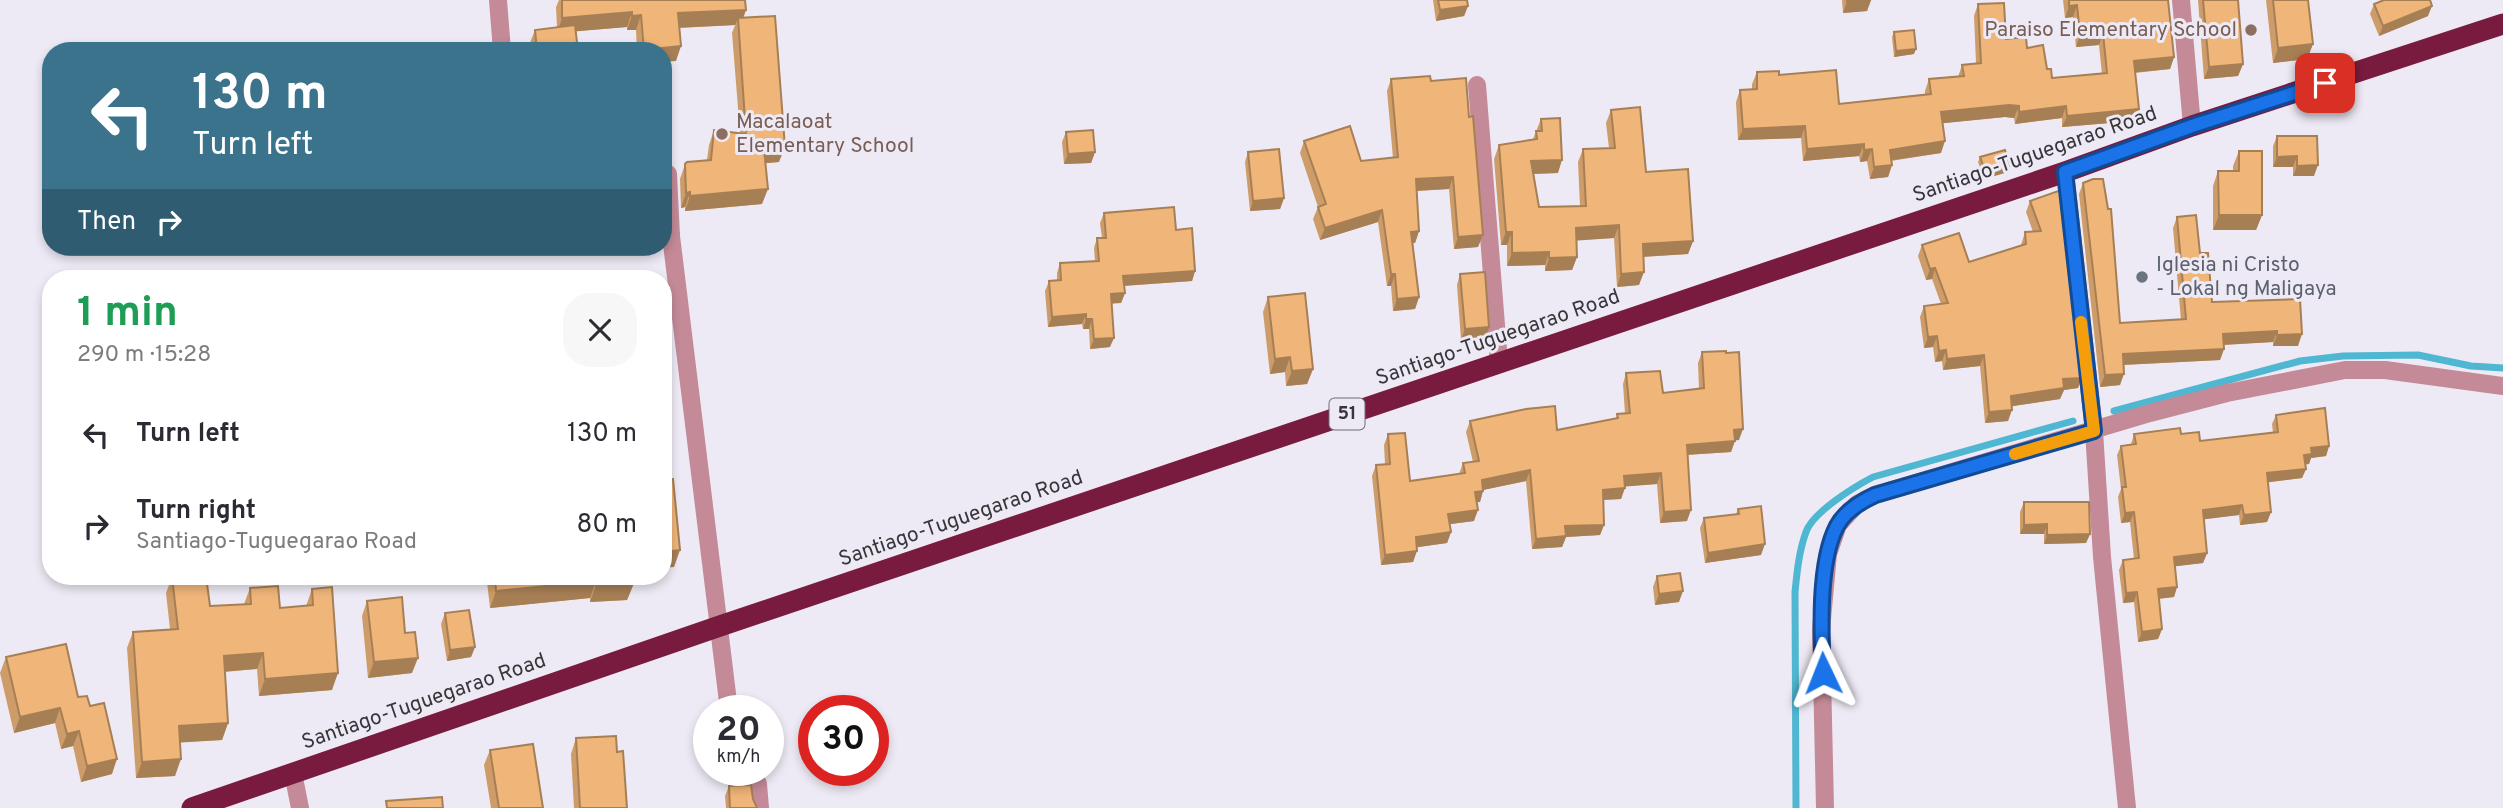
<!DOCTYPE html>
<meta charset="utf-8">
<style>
body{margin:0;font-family:Overpass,sans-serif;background:#f7f7f7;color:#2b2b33;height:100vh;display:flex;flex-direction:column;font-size:26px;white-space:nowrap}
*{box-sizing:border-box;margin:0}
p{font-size:23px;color:#7c7c81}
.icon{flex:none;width:38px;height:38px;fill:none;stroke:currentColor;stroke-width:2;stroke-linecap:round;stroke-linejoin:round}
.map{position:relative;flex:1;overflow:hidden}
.panel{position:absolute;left:42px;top:270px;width:630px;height:315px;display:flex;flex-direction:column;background:#fff;border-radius:28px;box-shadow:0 4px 10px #0003}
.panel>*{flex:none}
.banner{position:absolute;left:42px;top:42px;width:630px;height:214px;border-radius:28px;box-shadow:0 4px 10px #0003;background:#3b738d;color:#fff;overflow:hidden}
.speed{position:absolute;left:693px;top:695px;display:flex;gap:14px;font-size:35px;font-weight:700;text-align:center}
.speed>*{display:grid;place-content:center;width:91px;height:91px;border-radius:50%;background:#fff;box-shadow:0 4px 10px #0003;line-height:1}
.speed small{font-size:18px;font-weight:400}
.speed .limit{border:10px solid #d22;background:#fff;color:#111}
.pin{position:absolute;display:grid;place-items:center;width:60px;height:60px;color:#fff;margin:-30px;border-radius:14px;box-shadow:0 4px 10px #0006}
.me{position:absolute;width:77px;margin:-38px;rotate:358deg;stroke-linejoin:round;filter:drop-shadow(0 0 5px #0008)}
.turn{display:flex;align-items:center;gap:24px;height:147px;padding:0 35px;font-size:32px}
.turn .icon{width:91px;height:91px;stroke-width:2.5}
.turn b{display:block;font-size:49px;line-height:60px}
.then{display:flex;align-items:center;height:66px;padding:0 35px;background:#0003;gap:14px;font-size:26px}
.round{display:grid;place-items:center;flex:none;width:74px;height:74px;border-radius:28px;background:#f7f7f7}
.head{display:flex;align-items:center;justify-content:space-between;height:119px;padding:0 35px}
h1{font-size:42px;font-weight:700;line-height:52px;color:#1e9e55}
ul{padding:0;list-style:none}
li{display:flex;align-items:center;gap:21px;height:91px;padding:0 35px}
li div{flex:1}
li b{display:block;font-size:26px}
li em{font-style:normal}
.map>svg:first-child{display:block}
</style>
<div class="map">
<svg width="2503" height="808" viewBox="0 0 2503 808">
<rect width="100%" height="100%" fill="#eeeaf5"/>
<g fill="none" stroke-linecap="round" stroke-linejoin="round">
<!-- stream -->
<g stroke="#4fb7d1" stroke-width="7">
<path d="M2114,411L2300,361L2343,356L2418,355L2471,366L2503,368"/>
<path d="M1796,808L1795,592C1797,572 1799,551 1806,532C1813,512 1854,487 1873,477L2073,421"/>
</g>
<!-- minor -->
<g stroke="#c48a98" stroke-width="18">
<path d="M498,0L502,51"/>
<path d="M2181,0L2192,126"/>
<path d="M1477,85L1499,363"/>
<path d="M2065,172L2094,431L2102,557L2127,808"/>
<path d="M668,174L671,236"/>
<path d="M663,236H671L729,710"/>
<path d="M751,770L758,784L760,808"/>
<path d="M293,773L300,808"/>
<path d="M1825,808L1821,630L1828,554L1838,525L1857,504L1875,495L2150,413L2227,393L2345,370H2385L2503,386"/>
</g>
<!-- highway -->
<path stroke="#791b3e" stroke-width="21" d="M192,808L717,627L2065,172L2192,126L2503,24"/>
</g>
<!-- wall -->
<g fill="#ce9c68">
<path d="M559,0H745L743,18L779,162L765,163L762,204L685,211V207L681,208L680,179L685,164L707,160L709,145L714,130L740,133L732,33L735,25L679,28L676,61L663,51H637L636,30H627V27L576,31L578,51H530L529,45L535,30L557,27L556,7Z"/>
<path d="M1433,0H1467L1468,6L1464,16L1436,21Z"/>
<path d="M1842,0H1872H1871L1867,11L1843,13Z"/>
<path d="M2063,0H2168L2174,57L2170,69L2135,73L2139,109L2134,121L2062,127V118L2015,124L2014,118L2005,117L1942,123L1941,153L1891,161L1892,165L1888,177L1870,179L1867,161L1860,162L1859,156L1803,161L1801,138L1738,140L1736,102L1740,90H1752V84L1757,72L1779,75L1839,104L1925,94V91L1929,79L1958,77L1962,65L1976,63L1974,16L1978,4L2006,39L2027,48L2047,69L2052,78L2102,74L2099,45L2076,47L2073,17L2065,18Z"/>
<path d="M2198,0H2238L2243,64L2238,76L2204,79Z"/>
<path d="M2266,0H2308L2313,44L2307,59L2273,63Z"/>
<path d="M2374,4L2428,16L2379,36L2370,14Z"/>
<path d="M1894,32L1914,54L1894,57L1892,37Z"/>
<path d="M1391,79L1431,81L1478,247L1454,249L1449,189L1417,191L1419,231L1415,243H1413L1419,297L1415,309L1393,311L1391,286H1387L1378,222L1320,240L1313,219L1318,207L1300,153L1304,141L1361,161L1393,158L1387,91Z"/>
<path d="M1611,110L1646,172L1693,241L1688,254L1643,257L1639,285L1617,287L1614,238L1576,240L1577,257L1572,270L1545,271V265L1507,266V245H1501L1494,159L1499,145L1533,139L1541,119L1558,173L1534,174L1539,207L1580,206L1578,162L1583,149L1609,148L1606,123Z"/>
<path d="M1066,132L1095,152L1091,163L1064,164L1062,142Z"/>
<path d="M2277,136L2314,176H2293V167H2273V146Z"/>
<path d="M2239,151L2262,215L2256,230H2213V186L2218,171H2233V166Z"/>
<path d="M1248,152L1284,198L1280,209L1250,211L1245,162Z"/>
<path d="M1980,157L2008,172L1984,179L1978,162Z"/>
<path d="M2083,183L2120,323L2181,320L2173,228L2177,217L2200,253L2212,302L2300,299L2298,346H2273V342L2224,345V349L2220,360L2124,365L2120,385L2100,387L2079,194Z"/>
<path d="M2061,190L2082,378L2078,388L2064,390L2060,399L2011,406L2008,421L1985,423L1980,366L1943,370L1942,361L1935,362L1933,347L1924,348L1920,317L1924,306L1941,304L1932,279L1926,280L1918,256L1922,245L1969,262L2021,245L2025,232H2033L2026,212L2030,201Z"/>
<path d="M1104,213L1176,230L1195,271L1192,281L1124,286L1125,293L1121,303H1112L1110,347L1090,349L1089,329H1083L1082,324L1048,327L1045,291L1049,281L1057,280V273L1060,263L1095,261L1094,248L1097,238H1102L1100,223Z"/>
<path d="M1460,274L1489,327L1486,338L1461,340L1457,285Z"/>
<path d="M1268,297L1313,369L1307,384L1286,386L1285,372L1270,374L1263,312Z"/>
<path d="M1702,352L1739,440H1735L1731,452L1687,455V521L1660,523L1657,484L1625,486L1621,499L1603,500L1604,525L1600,535L1566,537L1562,547L1532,549L1526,481L1483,490L1480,502H1476L1474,521L1449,524L1451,532L1447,543L1417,547L1413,562L1381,565L1372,476L1376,465L1385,464L1384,445L1388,434L1410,481L1459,474L1463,463L1473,462L1466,432L1470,421L1557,430L1616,418L1617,414H1625L1623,384L1626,373L1663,393L1699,389L1698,363Z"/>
<path d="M2276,415L2329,446L2326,456L2311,458L2309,464H2305L2306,469L2302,478L2268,482L2271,512L2267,522L2240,525L2239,515L2203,519L2207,553L2203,563L2175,566L2177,587L2174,597L2159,599L2162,629L2158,639L2138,642L2134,602L2123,603L2119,570L2123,560L2134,559L2130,522L2121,523L2118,497L2121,489L2117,455L2121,446L2131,444L2134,434H2181L2200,441L2273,433L2272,424Z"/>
<path d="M2024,502L2090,534L2086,543L2044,544V534H2020V512Z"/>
<path d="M1738,509L1761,555L1705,563L1700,528L1704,518L1736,514Z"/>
<path d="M489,576H633L634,583L627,600L590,602V598L490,608L487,582Z"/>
<path d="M1657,576L1679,602L1655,605L1653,587Z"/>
<path d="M172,577L210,606L244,604L250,588L280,608L306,606L312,589L332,690L259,696L257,669L225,672L228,723L222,740L180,742L175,776L136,778L127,648L133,632L170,629L166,593Z"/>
<path d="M367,601L405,633L412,673L368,678L362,616Z"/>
<path d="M445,613L475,647L471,657L447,661L441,624Z"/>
<path d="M6,657L78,697L90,706L112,774L81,782L73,746L61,749L55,723L14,733L0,673Z"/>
<path d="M576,738L617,752L627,808H574L571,754Z"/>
<path d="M490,750L543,808H491L484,765Z"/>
<path d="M729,786L753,799L757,808H726L725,796Z"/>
</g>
<!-- shaded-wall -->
<g fill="#a77f55">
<path d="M1871,0L1867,11L1843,13L1847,2Z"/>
<path d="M2077,5L2073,17L2065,18L2069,6Z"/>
<path d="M1468,6L1464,16L1436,21L1440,10Z"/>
<path d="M2432,6L2428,16L2379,36L2383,26Z"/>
<path d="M746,10L741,25L738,18L735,25L672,28L678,13Z"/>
<path d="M632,12L627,27L557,33L562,18Z"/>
<path d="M641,15L636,30H627L632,16Z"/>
<path d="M2103,33L2099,45L2076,47L2080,35Z"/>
<path d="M2313,44L2307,59L2273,63L2278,48Z"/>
<path d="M681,46L676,61L663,62V51H644V50Z"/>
<path d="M1916,49L1914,54L1894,57L1896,51Z"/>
<path d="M2174,57L2170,69L2129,73L2134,61Z"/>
<path d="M2243,64L2238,76L2204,79L2209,67Z"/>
<path d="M2009,105L2019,106L2014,118L2005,117L1936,124L1941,112Z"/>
<path d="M2066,106L2062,118L2015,124L2019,112Z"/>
<path d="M2139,109L2134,121L2062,127L2067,116Z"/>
<path d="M1805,126L1801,138L1738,140L1743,129Z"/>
<path d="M1945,141L1941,153L1886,161L1890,150Z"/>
<path d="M1864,144L1859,156L1803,161L1807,149Z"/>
<path d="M785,147L779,162L758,164L764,149Z"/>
<path d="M1872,149L1867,161L1860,162L1864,150Z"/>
<path d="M1095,152L1091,163L1064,164L1068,154Z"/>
<path d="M2297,156L2293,167H2273L2277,157Z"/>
<path d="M1562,160L1558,173L1527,174L1531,161Z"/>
<path d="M1892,165L1888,177L1870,179L1874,167Z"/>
<path d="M2318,165L2314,176H2293L2297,166Z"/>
<path d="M2010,166L2008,172L1984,179L1986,173Z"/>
<path d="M1453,177L1449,189L1412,191L1416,179Z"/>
<path d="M768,189L762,204L685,211L690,196Z"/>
<path d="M690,192L685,207L681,208L686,193Z"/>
<path d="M1284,198L1280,209L1250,211L1253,201Z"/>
<path d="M1382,210L1378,222L1320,240L1325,228Z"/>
<path d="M2219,215H2262L2256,230H2213Z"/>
<path d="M1619,225L1614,238L1571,241L1576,228Z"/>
<path d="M1419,231L1415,243L1407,244L1411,232Z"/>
<path d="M1506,232H1512L1507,245H1501Z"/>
<path d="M1483,235L1478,247L1454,249L1458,237Z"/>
<path d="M1693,241L1688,254L1638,257L1643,244Z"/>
<path d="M1549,252L1545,265L1507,266L1512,253Z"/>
<path d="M1577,257L1572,270L1545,271L1549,258Z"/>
<path d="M1935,268L1932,279L1926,280L1930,269Z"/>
<path d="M1195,271L1192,281L1120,286L1123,276Z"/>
<path d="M1644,272L1639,285L1617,287L1621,274Z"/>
<path d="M1391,274H1395L1391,286H1387Z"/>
<path d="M1125,293L1121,303L1107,304L1111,294Z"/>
<path d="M1419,297L1415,309L1393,311L1397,299Z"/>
<path d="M1086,314L1082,324L1048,327L1052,317Z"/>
<path d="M1086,319H1092L1089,329H1083Z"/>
<path d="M1489,327L1486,338L1461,340L1465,329Z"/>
<path d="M2277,331L2273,342L2219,345L2223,334Z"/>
<path d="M2302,334L2298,346H2273L2277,335Z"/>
<path d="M1937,336L1933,347L1924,348L1928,337Z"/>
<path d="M1114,338L1110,347L1090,349L1094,339Z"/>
<path d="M2224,349L2220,360L2119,365L2123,354Z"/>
<path d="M1946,350L1942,361L1935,362L1939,351Z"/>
<path d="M1984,355L1980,366L1943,370L1947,359Z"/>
<path d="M1290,357L1285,372L1270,374L1275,359Z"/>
<path d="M1313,369L1307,384L1286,386L1292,371Z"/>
<path d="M2124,374L2120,385L2100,387L2105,375Z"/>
<path d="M2082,378L2078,388L2064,390L2060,399L2007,407L2011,396L2063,379Z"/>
<path d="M2012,410L2008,421L1985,423L1989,412Z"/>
<path d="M1743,429L1739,440L1731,441L1734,430Z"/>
<path d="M1735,441L1731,452L1683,455L1687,445Z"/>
<path d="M2329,446L2326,456L2311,458L2309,464L2301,465L2304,455L2311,448Z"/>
<path d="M2306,469L2302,478L2263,483L2267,473Z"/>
<path d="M1530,470L1526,481L1478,491L1482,480Z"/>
<path d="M1661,473L1657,484L1620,487L1624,476Z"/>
<path d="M1625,488L1621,499L1599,500L1603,490Z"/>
<path d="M1483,491L1480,502L1471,503L1475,492Z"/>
<path d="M2242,505L2239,515L2199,520L2203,510Z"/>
<path d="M1478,510L1474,521L1444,525L1448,514Z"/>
<path d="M1691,510L1687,521L1660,523L1664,512Z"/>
<path d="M2134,512L2130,522L2121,523L2125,513Z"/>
<path d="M2271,512L2267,522L2240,525L2244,515Z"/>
<path d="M2047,524L2044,534H2020L2024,525Z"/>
<path d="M1604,525L1600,535L1566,537L1562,547L1532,549L1536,539L1565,526Z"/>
<path d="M1451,532L1447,543L1412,548L1416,537Z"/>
<path d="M2090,534L2086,543L2044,544L2047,535Z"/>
<path d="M1765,544L1761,555L1705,563L1708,553Z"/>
<path d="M680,550L674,567L663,568V552Z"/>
<path d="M1417,551L1413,562L1381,565L1385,555Z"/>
<path d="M2207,553L2203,563L2170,567L2174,557Z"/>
<path d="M596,581L590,598L490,608L496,591Z"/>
<path d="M634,583L627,600L590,602L596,585Z"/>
<path d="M2177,587L2174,597L2154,599L2158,589Z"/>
<path d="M1683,591L1679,602L1655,605L1659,594Z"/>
<path d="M2137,592L2134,602L2123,603L2126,593Z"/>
<path d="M2162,629L2158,639L2138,642L2142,632Z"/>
<path d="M475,647L471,657L447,661L450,650Z"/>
<path d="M263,653L257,669L218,672L224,656Z"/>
<path d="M418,658L412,673L368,678L374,662Z"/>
<path d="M338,673L332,690L259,696L265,679Z"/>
<path d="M60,708L55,723L14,733L20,717Z"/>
<path d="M228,723L222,740L173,743L179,726Z"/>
<path d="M79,731L73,746L61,749L67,734Z"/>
<path d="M117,759L112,774L81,782L87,766Z"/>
<path d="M181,759L175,776L136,778L142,762Z"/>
</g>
<!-- building -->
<g fill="#efb579" stroke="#a77f55" stroke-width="2">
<path d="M562,0H745L746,10L678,13L681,46L644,50L641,15L632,16V12L562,18Z"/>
<path d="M1438,0H1467L1468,6L1440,10Z"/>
<path d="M1847,0H1871L1847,2Z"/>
<path d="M2069,0H2168L2174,57L2134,61L2139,109L2067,116L2066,106L2019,112V106L2009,105L1941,112L1945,141L1890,150L1892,165L1874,167L1872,149L1864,150V144L1807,149L1805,126L1743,129L1740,90L1757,89V72L1779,71V75L1836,70L1839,104L1931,94L1929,79L1964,76L1962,65L1981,63L1978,4L2004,3L2006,39L2026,37L2027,48L2043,45L2047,69H2051L2052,78L2107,73L2103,33L2080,35L2077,5L2069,6Z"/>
<path d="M2203,0H2238L2243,64L2209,67Z"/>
<path d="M2273,0H2308L2313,44L2278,48Z"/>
<path d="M2384,0H2430L2432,6L2383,26L2374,4Z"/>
<path d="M775,16L785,147L764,149L768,189L690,196V192L686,193L685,164L687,162L711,160L714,130L746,134L738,18Z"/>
<path d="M575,25L578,51H537L535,30Z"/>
<path d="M1914,30L1916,49L1896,51L1894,32Z"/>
<path d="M1430,76L1431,81L1466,78L1469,117L1473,116L1483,235L1458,237L1453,177L1416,179L1419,231L1411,232L1419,297L1397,299L1395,274H1391L1382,210L1325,228L1318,207L1326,204L1304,141L1350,126L1361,161L1398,157L1391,79Z"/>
<path d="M1640,107L1646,172L1688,169L1693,241L1643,244L1644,272L1621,274L1619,225L1576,228L1577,257L1549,258V252L1512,253V232H1506L1499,145L1537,139L1536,131H1542L1541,119L1560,118L1562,160L1531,161L1539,207L1586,206L1583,149L1615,148L1611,110Z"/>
<path d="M1093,130L1095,152L1068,154L1066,132Z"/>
<path d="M2277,136H2317L2318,165L2297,166V156L2277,157Z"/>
<path d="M1279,149L1284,198L1253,201L1248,152Z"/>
<path d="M2005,150L2010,166L1986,173L1980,157Z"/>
<path d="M2239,151H2262V215H2219L2218,171H2239Z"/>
<path d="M2093,179H2103L2108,209H2111L2120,323L2186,319L2177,217L2196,215L2200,253H2208L2212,302L2300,299L2302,334L2277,335V331L2223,334L2224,349L2123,354L2124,374L2105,375L2083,183Z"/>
<path d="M2061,190L2082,378L2063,379L2064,388L2011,396L2012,410L1989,412L1984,355L1947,359L1946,350L1939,351L1937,336L1928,337L1924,306L1948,303L1935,268L1930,269L1922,245L1959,233L1969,262L2026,244L2025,232L2041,231L2030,201Z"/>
<path d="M1174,207L1176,230L1192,228L1195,271L1123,276L1125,293L1111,294L1114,338L1094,339L1092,319H1086V314L1052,317L1049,281L1061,280L1060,263L1099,261L1097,238H1106L1104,213Z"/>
<path d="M1485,272L1489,327L1465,329L1460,274Z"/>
<path d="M1305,293L1313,369L1292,371L1290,357L1275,359L1268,297Z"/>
<path d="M1726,351V353L1739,352L1743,429L1734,430L1735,441L1687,445L1691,510L1664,512L1661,473L1624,476L1625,488L1603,490L1604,525L1565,526L1566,536L1536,539L1530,470L1482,480L1483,491L1475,492L1478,510L1448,514L1451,532L1416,537L1417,551L1385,555L1376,465L1390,464L1388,434L1405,433L1410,481L1465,473L1463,463L1479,461L1470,421L1526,409L1555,406L1557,430L1618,418L1617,414L1630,413L1626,373L1660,371L1663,393L1704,388L1702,352Z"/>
<path d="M2325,408L2329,446L2311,448L2312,454L2304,455L2306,469L2267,473L2271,512L2244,515L2242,505L2203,510L2207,553L2174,557L2177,587L2158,589L2162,629L2142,632L2137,592L2126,593L2123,560L2139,558L2134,512L2125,513L2122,487H2126L2121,446L2136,444L2134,434L2180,428L2181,434L2199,432L2200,441L2278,432L2276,415Z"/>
<path d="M673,479L680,550L663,552V480Z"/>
<path d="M2024,502H2089L2090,534L2047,535V524L2024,525Z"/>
<path d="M1761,506L1765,544L1708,553L1704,518L1739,514L1738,509Z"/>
<path d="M1680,573L1683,591L1659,594L1657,576Z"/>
<path d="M184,576H206L210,606L251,604L250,588L278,586L280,608L313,605L312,589L332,587L338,673L265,679L263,653L224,656L228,723L179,726L181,759L142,762L133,632L178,629L172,577Z"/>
<path d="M495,576H633L634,583L596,585V581L496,591Z"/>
<path d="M402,597L405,633L415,632L418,658L374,662L367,601Z"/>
<path d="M469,610L475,647L450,650L445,613Z"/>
<path d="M66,644L78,697L87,696L90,706L104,703L117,759L87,766L79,731L67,734L60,708L20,717L6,657Z"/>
<path d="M616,736L617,752L623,751L627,808H580L576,738Z"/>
<path d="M533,744L543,808H499L490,750Z"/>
<path d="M751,785L753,799L757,808H730L729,786Z"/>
<path d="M442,797L443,808H387L386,801Z"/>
</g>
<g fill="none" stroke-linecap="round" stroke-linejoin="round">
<defs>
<path id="route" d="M1823,673C1821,633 1818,562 1837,526C1845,511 1860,502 1875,495L2094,431L2065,172L2192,126L2325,83"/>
</defs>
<!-- route casing -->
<use href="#route" stroke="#114b97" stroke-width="18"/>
<!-- route -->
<use href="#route" stroke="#1a73e8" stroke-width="12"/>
<!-- slow -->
<path stroke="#f59e0b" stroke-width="12" d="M2015,454L2094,431L2081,322"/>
</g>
<!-- markers -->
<g fill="#8d6e63" stroke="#eeeaf5" stroke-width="2.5">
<circle cx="2251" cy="30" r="7"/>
<circle cx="722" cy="134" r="7"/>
</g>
<circle fill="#6b7280" stroke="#eeeaf5" stroke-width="2.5" cx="2142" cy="277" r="7"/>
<g text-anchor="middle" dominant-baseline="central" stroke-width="6" stroke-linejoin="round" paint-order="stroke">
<!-- shield labels -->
<rect fill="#eeeaf5" stroke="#6e6c71" stroke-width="2" x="1329.5" y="398.5" width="35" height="31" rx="5"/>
<g font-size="19" font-weight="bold" fill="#373639">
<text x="1347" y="414">51</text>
</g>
<!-- education labels -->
<g font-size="21" fill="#785e54" stroke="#eeeaf5" text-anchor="end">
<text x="2237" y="30">Paraiso Elementary School</text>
<text x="736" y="122" text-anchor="start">Macalaoat<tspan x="736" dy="24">Elementary School</tspan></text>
</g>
<!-- street labels -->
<g font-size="21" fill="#373639" stroke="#eeeaf5">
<text transform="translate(2035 155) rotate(-19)">Santiago-Tuguegarao Road</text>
<text transform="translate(1498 338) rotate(-19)">Santiago-Tuguegarao Road</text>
<text transform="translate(961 519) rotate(-19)">Santiago-Tuguegarao Road</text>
<text transform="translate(424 702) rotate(-19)">Santiago-Tuguegarao Road</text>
</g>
<!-- worship labels -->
<g font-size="21" fill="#5b616d" stroke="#eeeaf5" text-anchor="start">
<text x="2156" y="265">Iglesia ni Cristo<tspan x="2156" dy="24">- Lokal ng Maligaya</tspan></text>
</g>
</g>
</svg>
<div class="speed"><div>20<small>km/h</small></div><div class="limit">30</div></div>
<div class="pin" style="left:2325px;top:83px;background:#d93025"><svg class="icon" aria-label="arrive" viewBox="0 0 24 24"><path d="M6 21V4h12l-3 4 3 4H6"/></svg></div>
<svg class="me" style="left:1823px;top:673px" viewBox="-20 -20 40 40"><path d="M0-17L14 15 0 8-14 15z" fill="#1a73e8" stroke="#fff" stroke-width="4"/></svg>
<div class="banner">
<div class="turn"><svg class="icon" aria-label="left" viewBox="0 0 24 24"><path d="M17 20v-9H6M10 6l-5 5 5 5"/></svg><div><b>130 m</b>Turn left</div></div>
<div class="then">Then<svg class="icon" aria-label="right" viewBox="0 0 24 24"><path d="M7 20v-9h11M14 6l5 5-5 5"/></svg></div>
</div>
<section class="panel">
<div class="head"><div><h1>1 min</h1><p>290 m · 15:28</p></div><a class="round"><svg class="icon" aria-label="close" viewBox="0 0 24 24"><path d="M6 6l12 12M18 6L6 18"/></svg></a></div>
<ul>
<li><svg class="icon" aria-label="left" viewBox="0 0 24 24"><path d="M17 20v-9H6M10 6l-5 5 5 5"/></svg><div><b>Turn left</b></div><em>130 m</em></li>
<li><svg class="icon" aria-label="right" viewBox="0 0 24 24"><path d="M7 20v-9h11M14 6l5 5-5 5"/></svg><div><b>Turn right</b><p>Santiago-Tuguegarao Road</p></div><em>80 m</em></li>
</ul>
</section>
</div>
